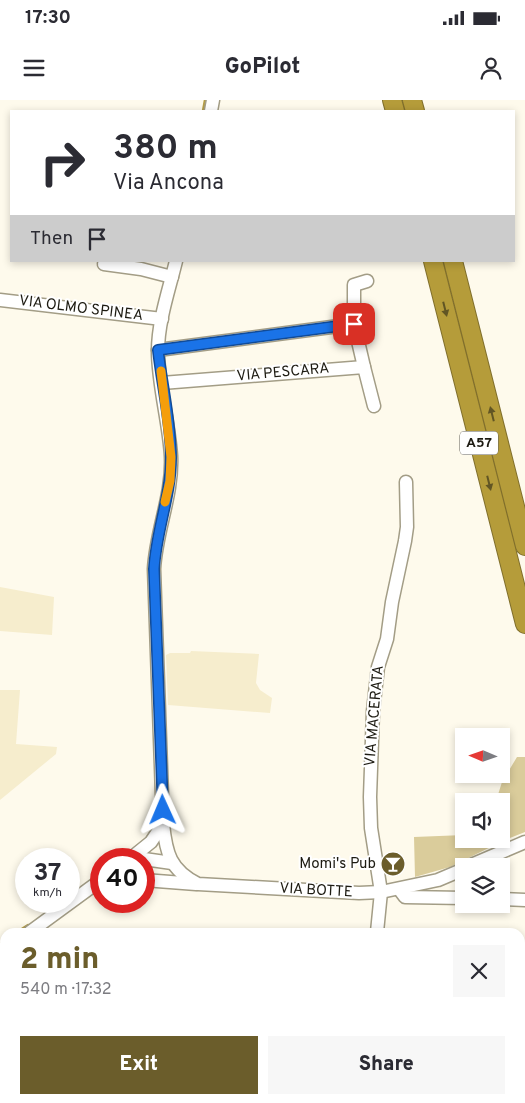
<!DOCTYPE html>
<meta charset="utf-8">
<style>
body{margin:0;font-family:Overpass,sans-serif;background:#f7f7f7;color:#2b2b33;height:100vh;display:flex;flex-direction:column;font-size:19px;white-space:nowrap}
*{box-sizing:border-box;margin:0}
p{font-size:16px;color:#7c7c81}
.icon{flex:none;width:28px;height:28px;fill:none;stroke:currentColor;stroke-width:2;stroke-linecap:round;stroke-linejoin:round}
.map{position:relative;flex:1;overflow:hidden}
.panel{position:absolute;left:0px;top:828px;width:525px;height:176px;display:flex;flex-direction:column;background:#fff;border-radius:15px 15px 0 0;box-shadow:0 2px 8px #0003}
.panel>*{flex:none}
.banner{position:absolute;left:10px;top:10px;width:505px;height:152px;border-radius:0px;box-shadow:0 2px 8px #0003;background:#fff;color:#2b2b33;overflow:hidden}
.needle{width:32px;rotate:272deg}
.buttons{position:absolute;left:455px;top:628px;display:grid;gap:10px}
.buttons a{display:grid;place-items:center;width:55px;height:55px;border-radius:0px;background:#fff;box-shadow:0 2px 8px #0003;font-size:25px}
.speed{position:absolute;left:15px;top:748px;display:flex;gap:10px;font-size:25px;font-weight:700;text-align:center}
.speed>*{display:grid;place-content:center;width:65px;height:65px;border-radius:50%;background:#fff;box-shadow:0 2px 8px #0003;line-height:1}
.speed small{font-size:12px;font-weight:400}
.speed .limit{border:8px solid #d22;background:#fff;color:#111}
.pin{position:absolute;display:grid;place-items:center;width:42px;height:42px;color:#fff;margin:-21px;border-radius:10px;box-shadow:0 2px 8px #0006}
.me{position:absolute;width:55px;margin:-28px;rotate:359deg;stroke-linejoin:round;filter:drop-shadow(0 0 4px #0008)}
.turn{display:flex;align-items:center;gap:18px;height:105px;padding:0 20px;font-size:22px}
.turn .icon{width:65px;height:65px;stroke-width:2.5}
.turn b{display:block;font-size:35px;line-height:42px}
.then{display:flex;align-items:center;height:48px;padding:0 20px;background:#0003;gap:10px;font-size:19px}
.round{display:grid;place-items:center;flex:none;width:52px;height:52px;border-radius:0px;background:#f7f7f7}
.summary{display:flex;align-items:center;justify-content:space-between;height:85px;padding:0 20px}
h1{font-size:30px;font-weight:800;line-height:38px;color:#6b5d2b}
.primary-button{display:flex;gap:10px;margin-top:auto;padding:10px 20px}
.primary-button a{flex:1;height:58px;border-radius:0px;background:#6b5d2b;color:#fff;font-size:20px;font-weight:800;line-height:58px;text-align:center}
.primary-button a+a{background:#f7f7f7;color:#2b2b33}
.status{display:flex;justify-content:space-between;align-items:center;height:35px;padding:0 25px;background:#fff;direction:ltr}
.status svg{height:14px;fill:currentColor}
header{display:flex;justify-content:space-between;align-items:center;height:65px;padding:0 20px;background:#fff;font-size:22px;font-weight:800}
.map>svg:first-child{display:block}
</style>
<div class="status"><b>17:30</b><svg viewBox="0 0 49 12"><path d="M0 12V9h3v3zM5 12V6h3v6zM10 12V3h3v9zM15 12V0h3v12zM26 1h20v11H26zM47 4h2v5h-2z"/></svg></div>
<header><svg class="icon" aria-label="menu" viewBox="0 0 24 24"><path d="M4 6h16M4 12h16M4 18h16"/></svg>GoPilot<svg class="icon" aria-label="person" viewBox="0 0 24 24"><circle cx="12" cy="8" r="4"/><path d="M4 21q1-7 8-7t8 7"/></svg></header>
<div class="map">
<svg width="525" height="1003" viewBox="0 0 525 1003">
<rect width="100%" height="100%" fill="#fefaec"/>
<!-- built -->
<g fill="#f6edcd">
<path d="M0,487L54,497L52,535L0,531Z"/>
<path d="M191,551L259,554L256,583L260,590L272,598L270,613L168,605L166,555L170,553H190Z"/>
<path d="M0,590H20L16,644L57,647L56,654L0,700Z"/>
</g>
<!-- green -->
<path fill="#dacc9b" d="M517,657H525V732L505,740L450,767L415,777L414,737L464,735V739H501V701H496L502,682Z"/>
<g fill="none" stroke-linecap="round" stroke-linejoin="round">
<!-- stream -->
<g stroke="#b49d47" stroke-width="2.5">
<path d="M203,11L205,0"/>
<path d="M17,832L28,825"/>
<path d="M0,844L5,841"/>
</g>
<defs>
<g id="minor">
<path d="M211,11L213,0"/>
<path d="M176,161C169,190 158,221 158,251C158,284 169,322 171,356C173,394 156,431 154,469L163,724C166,753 170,770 198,784L359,793L381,792L438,780L464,769"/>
<path d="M104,164L141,169L172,177"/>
<path d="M0,200L162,219"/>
<path d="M354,224L364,267"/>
<path d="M158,250L354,224V185L367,181"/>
<path d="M162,283L364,267L374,306"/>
<path d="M130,759L151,742L163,724"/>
<path d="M144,759L172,763"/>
<path d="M469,766L525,742"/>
<path d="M144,780L196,784"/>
<path d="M399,789L405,797L464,798"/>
<path d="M501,799L525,800"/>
<path d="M30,832L101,780"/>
<path d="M377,832L381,792L371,728L370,697L373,611L378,567L387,539L392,502L405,441L407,427L406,382"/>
<path d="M0,854L5,850"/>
<path d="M342,1003L343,999"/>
</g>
<g id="highway">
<path d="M392,0L395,11"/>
<path d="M412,0L415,11"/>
<path d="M433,161L525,524"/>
<path d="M453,161L525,446"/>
</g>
</defs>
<!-- minor casing -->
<use href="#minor" stroke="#a39d86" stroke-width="15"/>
<!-- highway casing -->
<use href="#highway" stroke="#806f2c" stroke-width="20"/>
<!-- minor -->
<use href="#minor" stroke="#fff" stroke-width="12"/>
<!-- highway -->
<use href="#highway" stroke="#b59c3a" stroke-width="18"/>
</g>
<!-- one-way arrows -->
<defs><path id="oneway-solid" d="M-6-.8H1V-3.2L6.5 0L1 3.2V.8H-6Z" transform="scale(1.25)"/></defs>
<g fill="#615524">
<use href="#oneway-solid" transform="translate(445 209) rotate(76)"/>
<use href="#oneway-solid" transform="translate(492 314) rotate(-104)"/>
<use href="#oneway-solid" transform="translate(489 383) rotate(76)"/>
</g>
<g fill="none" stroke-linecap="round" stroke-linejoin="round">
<defs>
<path id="route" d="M163,710L154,469C156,431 171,396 171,358C171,322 162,286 158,250L354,224"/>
</defs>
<!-- route casing -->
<use href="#route" stroke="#114b97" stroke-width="12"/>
<!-- route -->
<use href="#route" stroke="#1a73e8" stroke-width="9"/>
<!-- slow -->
<path stroke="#f59e0b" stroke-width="9" d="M161,271L171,357L170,381L165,402"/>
</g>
<!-- icons -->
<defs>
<symbol id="bar-disc" viewBox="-11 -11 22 22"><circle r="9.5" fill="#6b5d2b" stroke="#fff"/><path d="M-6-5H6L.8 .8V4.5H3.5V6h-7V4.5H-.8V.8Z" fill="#fff"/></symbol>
</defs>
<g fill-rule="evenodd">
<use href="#bar-disc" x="379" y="750" width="28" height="28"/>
</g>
<g text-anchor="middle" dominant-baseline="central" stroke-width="4" stroke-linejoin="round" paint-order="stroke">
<!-- shield labels -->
<rect fill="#fff" stroke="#615f59" stroke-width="1" x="460" y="331.5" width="38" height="23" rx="4"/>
<g font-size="14" font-weight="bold" fill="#1d1b12">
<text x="479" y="343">A57</text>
</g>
<!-- street labels -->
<g font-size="15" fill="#1d1b12" stroke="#fff">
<text transform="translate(81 209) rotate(7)">VIA OLMO SPINEA</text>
<text transform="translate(283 273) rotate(-5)">VIA PESCARA</text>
<text transform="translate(375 616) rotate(-85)">VIA MACERATA</text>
<text transform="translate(316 791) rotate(3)">VIA BOTTE</text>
</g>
<!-- poi labels -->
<g font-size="15" fill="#1d1b12" stroke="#fff" text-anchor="end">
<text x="376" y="764">Momi's Pub</text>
</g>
</g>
</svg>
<div class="buttons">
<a><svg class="needle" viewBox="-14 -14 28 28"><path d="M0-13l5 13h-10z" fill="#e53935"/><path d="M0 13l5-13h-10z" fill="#7c7c81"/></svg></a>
<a><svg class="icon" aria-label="sound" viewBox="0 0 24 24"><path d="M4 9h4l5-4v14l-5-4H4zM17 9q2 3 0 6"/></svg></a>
<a><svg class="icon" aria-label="layers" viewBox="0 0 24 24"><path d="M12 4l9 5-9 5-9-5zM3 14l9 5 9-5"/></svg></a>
</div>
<div class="speed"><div>37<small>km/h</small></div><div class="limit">40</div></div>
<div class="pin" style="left:354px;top:224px;background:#d93025"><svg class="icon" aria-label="arrive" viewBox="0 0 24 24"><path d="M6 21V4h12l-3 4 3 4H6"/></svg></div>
<svg class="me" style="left:163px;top:710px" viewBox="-20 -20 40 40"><path d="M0-17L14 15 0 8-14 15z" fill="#1a73e8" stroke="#fff" stroke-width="4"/></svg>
<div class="banner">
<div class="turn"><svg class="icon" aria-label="right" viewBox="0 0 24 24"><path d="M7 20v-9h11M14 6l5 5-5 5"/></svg><div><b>380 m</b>Via Ancona</div></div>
<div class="then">Then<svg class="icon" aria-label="arrive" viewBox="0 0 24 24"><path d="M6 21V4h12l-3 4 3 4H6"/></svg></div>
</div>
<section class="panel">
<div class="summary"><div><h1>2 min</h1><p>540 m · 17:32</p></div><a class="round"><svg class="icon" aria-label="close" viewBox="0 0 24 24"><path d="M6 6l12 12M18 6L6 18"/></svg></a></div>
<div class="primary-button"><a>Exit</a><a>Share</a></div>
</section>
</div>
